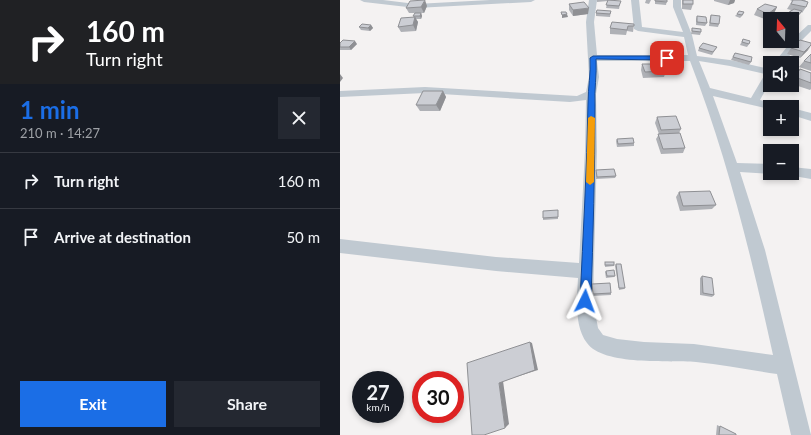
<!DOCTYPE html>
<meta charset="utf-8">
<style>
body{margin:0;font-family:Lato,sans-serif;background:#242831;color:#f1f3f6;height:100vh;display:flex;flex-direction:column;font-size:15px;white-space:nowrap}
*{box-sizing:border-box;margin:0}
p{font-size:13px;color:#9ea1a6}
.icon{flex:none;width:22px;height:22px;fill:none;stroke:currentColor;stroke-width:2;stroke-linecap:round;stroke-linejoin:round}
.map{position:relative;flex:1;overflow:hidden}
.side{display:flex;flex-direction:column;background:#171b24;width:340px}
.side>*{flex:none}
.banner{background:#202124;color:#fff;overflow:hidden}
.needle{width:26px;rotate:341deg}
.buttons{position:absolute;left:423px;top:12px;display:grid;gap:8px}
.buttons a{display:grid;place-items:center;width:36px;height:36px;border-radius:0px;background:#171b24;box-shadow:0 2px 6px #0003;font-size:20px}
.speed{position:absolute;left:12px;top:371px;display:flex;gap:8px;font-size:20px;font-weight:700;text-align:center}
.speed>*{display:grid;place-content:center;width:52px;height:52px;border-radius:50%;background:#171b24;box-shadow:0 2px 6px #0003;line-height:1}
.speed small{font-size:10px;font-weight:400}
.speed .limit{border:6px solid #d22;background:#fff;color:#111}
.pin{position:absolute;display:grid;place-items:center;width:34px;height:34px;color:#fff;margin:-17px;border-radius:8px;box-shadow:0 2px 6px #0006}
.me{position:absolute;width:44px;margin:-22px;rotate:3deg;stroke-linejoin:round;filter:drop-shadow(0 0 3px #0008)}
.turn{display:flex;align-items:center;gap:14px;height:84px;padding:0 20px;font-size:18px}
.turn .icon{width:52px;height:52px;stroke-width:2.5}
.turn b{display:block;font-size:28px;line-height:34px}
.round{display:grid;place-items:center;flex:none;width:42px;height:42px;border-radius:0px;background:#242831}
.summary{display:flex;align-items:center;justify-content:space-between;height:68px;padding:0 20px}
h1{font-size:24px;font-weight:700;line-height:30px;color:#1b6ee6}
.cta{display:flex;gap:8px;margin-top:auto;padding:8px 20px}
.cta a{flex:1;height:46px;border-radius:0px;background:#1b6ee6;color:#fff;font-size:16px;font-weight:700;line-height:46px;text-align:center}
.cta a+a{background:#242831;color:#f1f3f6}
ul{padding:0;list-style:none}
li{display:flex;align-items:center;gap:12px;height:56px;padding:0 20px;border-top:1px solid #363941}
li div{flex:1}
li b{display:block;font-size:15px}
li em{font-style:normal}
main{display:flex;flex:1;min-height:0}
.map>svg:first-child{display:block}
</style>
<main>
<section class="side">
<div class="banner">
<div class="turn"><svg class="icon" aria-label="right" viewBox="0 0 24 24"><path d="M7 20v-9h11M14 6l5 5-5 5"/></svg><div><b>160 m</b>Turn right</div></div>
</div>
<div class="summary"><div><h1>1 min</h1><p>210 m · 14:27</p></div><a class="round"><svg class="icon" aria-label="close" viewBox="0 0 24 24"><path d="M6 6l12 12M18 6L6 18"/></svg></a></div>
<ul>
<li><svg class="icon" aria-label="right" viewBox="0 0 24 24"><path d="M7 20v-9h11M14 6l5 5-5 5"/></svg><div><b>Turn right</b></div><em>160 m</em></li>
<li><svg class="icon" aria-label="arrive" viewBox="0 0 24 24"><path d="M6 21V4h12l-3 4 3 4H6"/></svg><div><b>Arrive at destination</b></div><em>50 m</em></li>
</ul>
<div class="cta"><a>Exit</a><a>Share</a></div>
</section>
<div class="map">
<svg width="471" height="435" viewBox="0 0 471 435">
<rect width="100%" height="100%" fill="#f4f2f2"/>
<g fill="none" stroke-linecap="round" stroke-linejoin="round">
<!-- street -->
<g fill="#c0c9d1" fill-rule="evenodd">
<path d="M20,0H43L76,4L150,0H195L191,2L76,8L24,2Z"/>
<path d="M249,0H257L254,22L257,55H348L344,37L298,31L294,29L291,0H299L302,27L343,32L333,7V0H341V7L352,35L357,56L390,60L430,69V82L420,100L440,105L441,107H430V109L373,96L397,163L430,164V173H433L430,174L400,172L425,250L471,435H451L437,374C410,370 383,365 356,362C330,360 263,366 247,343C234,326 237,298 238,278L156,271L0,253V239L156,257L239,263L245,151L246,100L230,102L85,93L0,97V91L85,87L237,96L246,92L249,77L246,22ZM257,61H350C387,156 411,255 433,355L354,344L304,342L277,339L263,335L258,328L253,301L257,151L256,94L259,77ZM359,61L390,66L425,74L411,98L370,88Z"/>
<path d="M468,25H471V31L461,41L444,63H434L455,37Z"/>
<path d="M452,108L471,113V121L452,115Z"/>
<path d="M452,167L471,169V179L448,175L446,173H452Z"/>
</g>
</g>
<!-- wall -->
<g fill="#afb1b6">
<path d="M257,0H272L280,4L279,9L266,8L268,1L257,2Z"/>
<path d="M306,0H311L309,4L305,3Z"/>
<path d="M315,0H327L326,5L315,4Z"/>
<path d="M342,0H353V4L351,10L342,9Z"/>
<path d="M374,0H395L394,3L388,5L374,1Z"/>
<path d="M450,0H466L465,1L466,7L462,13L461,12L460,14L454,19L446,16L448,13L451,10L447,9L452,1Z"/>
<path d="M229,4L248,14L233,16L229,10Z"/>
<path d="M87,6L84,13H81L82,16L81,19H76L78,22L76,31L61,32L58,27L74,17L73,16L75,13H69L66,8Z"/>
<path d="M437,7L434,13L425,19L414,15L417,9Z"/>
<path d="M271,11L270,17L256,16V13Z"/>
<path d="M404,12L403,15L400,18L395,16L397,14Z"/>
<path d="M371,15L379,24L378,27L369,26L370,18Z"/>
<path d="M357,16L367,23L365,26L356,25V19Z"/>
<path d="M294,24L293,32L287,31L286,35L270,34V28Z"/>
<path d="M31,25L33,28L30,31L21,30L19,27Z"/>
<path d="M352,28L361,32L360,35L351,34Z"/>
<path d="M403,39L409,44L407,47L400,45Z"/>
<path d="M0,43L17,44L11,50H0Z"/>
<path d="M377,47L372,55L358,51L359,48Z"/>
<path d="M451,48L468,50L460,58L447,54Z"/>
<path d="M395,53L411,62L409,65L391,60Z"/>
<path d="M471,54V71L459,67L464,61Z"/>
<path d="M302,64L326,71L324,77L303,78L301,70Z"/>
<path d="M460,69L471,73V89L470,90L452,84V80Z"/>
<path d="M103,91L106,97L100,111H80L76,105Z"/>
<path d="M317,117L341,129L339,133L345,148L343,153L321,154L316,139L319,134L315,123Z"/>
<path d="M277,139L294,143V146L277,147L276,141Z"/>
<path d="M256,170L276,176L275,178L256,179Z"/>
<path d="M339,192L376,205L372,209L340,211L336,197Z"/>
<path d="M218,210V219L203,220V218Z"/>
<path d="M265,262L274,265V266L265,267Z"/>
<path d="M276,264L285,288L284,289L279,290L275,266Z"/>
<path d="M266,271L275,276L274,277L266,278L265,272Z"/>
<path d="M362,276L374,295L372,297L360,295V278Z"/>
<path d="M252,284L271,293V295L253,296Z"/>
<path d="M377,425L396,434V435H376Z"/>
</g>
<!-- shaded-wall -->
<g fill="#8f9094">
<path d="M85,0L87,6L84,13L81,7Z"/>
<path d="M390,0H395L394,3L388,5Z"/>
<path d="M437,7L434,13L425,19L428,14Z"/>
<path d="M249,8L248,14L233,16V10Z"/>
<path d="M462,11L460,14L454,19L456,16Z"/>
<path d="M81,13L82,16L81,19L80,16Z"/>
<path d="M227,14L228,17L222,18V15Z"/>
<path d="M75,17L78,22L76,31L73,25Z"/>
<path d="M31,25L33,28L30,31L28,28Z"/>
<path d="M15,41L17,44L11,50L9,47Z"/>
<path d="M471,46L468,50L460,58L464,52Z"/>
<path d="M0,74L3,78L0,82Z"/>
<path d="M103,91L106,97L100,111L96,105Z"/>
<path d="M190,342L192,343L198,370L163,381L169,424L165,428L159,383Z"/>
</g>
<!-- building -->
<g fill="#ccced4" stroke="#8f9094">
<path d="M85,0L81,7L66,8L70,1Z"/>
<path d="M268,0L281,1L279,6L266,5Z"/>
<path d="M315,0H327V2L315,1Z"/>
<rect x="343" y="0" width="10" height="4"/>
<path d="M453,0H461L468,2L466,7L451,4Z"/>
<path d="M244,2L249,8L233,10L229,4Z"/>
<path d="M425,4L437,7L428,14L417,9Z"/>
<path d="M454,9L462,11L456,16L448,13Z"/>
<path d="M257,10L271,11L270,14L256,13Z"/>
<path d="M399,11L404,12L402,15L397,14Z"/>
<path d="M221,12H226L227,14L222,15Z"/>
<path d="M75,13H81L80,16H73Z"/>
<path d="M371,15L380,16L379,24L370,23Z"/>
<path d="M357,16L366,17L367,23L357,22Z"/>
<path d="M75,17L73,25L58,27L61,18Z"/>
<path d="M272,22L294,24V26H288L287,30L270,28Z"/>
<path d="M22,24L31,25L28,28L19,27Z"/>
<path d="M352,28L361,29V32L352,31Z"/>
<path d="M403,39L410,41L409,44L402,42Z"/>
<path d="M3,40L15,41L9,47H0V43Z"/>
<path d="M460,40L471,43V45L464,52L451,48Z"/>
<path d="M363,43L377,47L373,52L359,48Z"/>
<path d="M395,53L412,57L411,62L393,57Z"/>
<path d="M471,54V63L464,61Z"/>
<path d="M302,64H323L326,71L305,72Z"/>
<path d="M460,69L471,73V83L455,77Z"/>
<path d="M83,91H103L96,105H76Z"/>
<path d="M336,116L341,129L321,130L317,117Z"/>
<path d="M340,133L345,148L323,149L318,134Z"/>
<path d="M293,138L294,143L278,144L277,139Z"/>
<path d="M274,169L276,176L257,177L256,170Z"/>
<path d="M370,191L376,205L343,206L339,192Z"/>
<path d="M218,210V217L203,218V211Z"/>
<rect x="265" y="262" width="9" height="3"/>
<path d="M276,264H281L285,288H279Z"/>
<path d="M274,270L275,276H267L266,271Z"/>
<path d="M362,276L372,278L374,295L363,293Z"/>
<path d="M270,283L271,293L253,294L252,284Z"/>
<path d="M190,342L195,370L159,383L165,428L144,435H132L127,363Z"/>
<path d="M380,426L396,434V435H379Z"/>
</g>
<!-- route -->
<path fill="#1b6ee6" stroke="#124896" d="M253,56H327L330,58L327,60L256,59C257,75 254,90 255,105C255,171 253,236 251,301L249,305L245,307L241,305L240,301C243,235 247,169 248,103C248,88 251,73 250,58Z"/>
<!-- slow -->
<path fill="#f59e0b" d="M251,116L255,118L254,182L250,185L246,182L248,118Z"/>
</svg>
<div class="buttons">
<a><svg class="needle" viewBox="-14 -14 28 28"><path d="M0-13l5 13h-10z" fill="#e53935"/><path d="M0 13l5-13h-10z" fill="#9ea1a6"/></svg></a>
<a><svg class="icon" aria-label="sound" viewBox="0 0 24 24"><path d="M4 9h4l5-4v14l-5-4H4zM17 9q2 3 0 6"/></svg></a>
<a>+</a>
<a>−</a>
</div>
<div class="speed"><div>27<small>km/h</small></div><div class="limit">30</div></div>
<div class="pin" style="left:327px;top:58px;background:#d93025"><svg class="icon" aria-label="arrive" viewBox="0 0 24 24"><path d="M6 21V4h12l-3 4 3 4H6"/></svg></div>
<svg class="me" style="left:245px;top:301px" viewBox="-20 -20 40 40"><path d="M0-17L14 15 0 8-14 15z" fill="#1b6ee6" stroke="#fff" stroke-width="4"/></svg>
</div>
</main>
